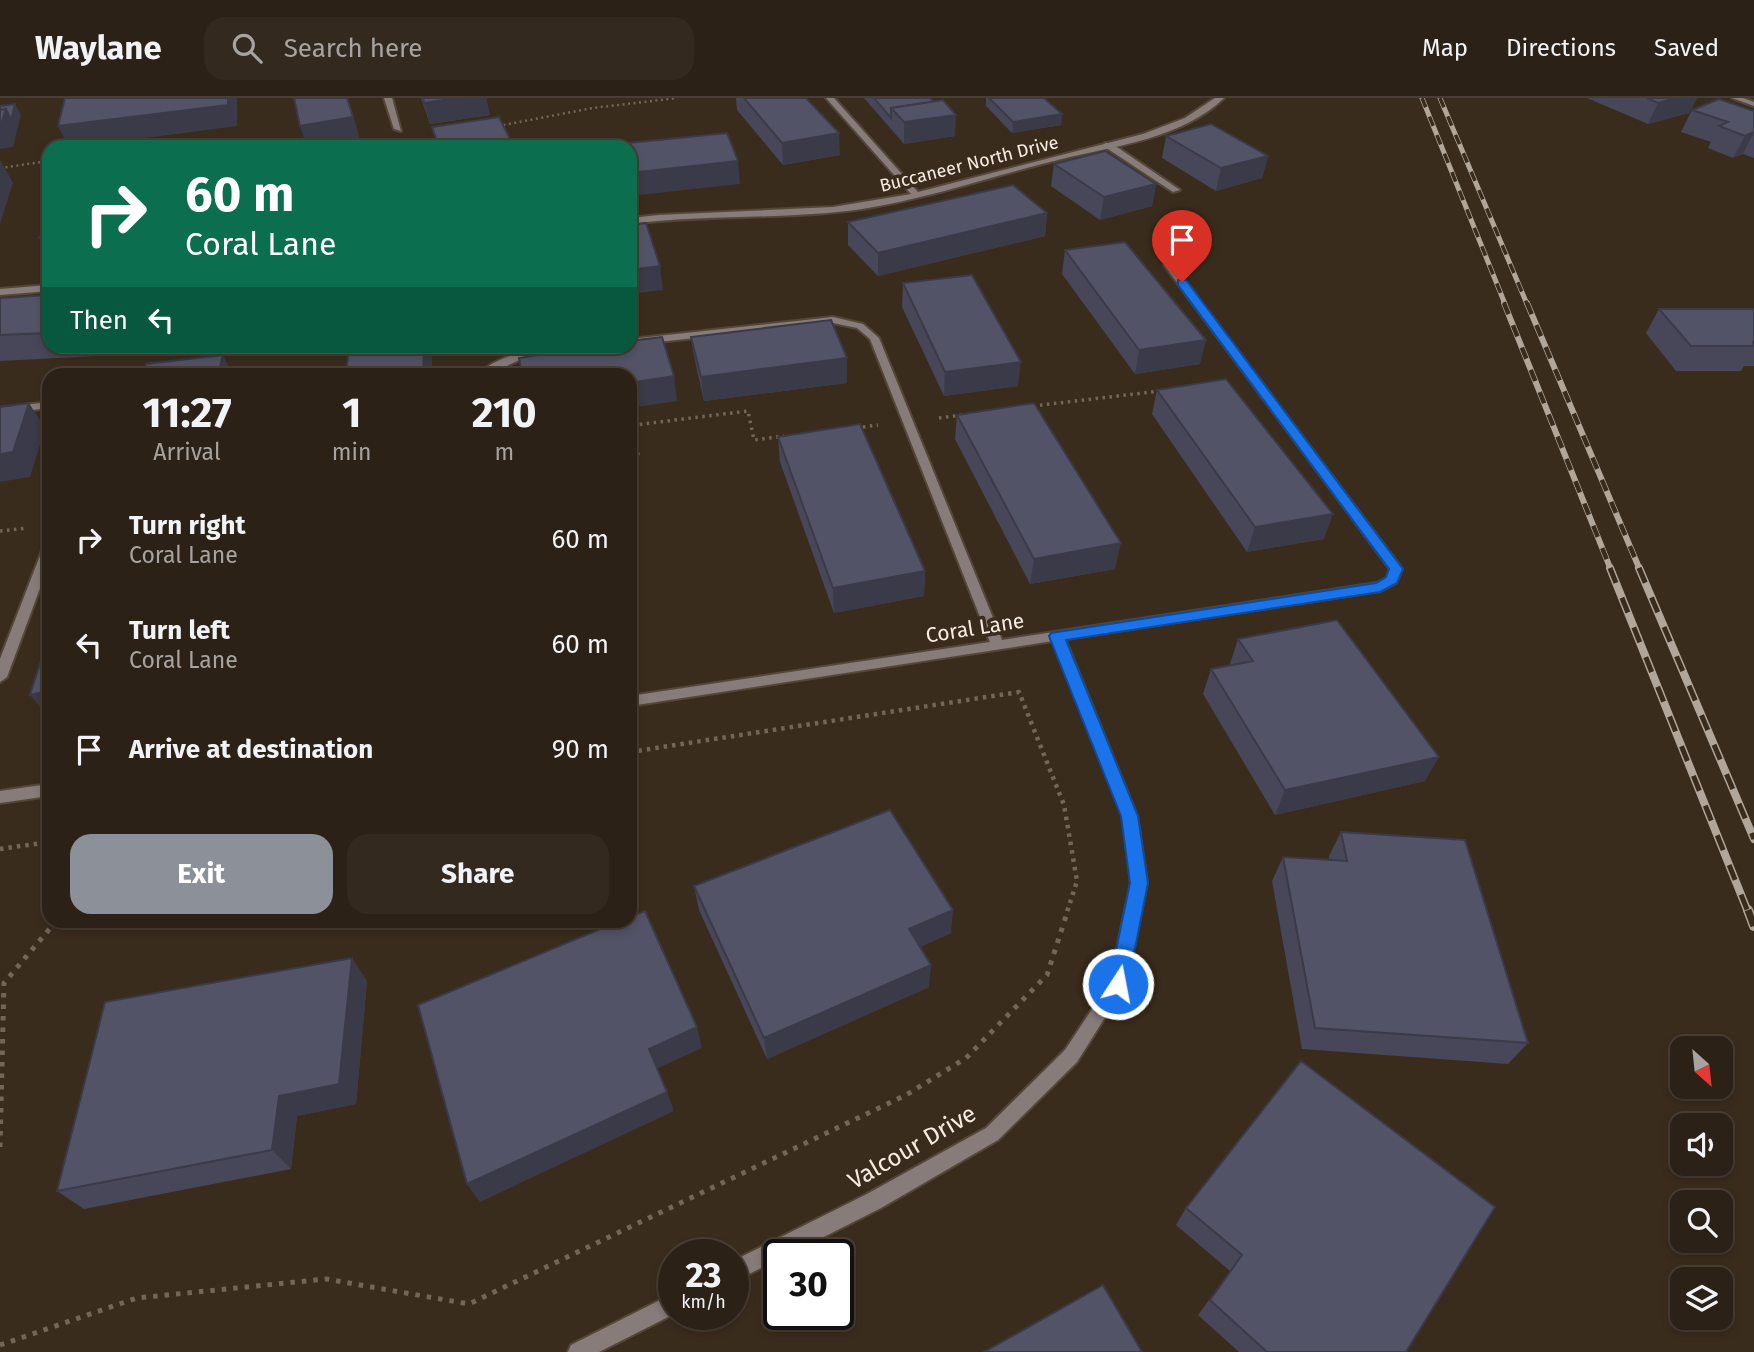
<!DOCTYPE html>
<style>
body{margin:0;font-family:"Fira Sans",sans-serif;background:#34291f;color:#f1f3f6;height:100vh;display:flex;flex-direction:column;font-size:26px;white-space:nowrap}
*{box-sizing:border-box;margin:0}
p{font-size:23px;color:#a6a3a1}
.icon{flex:none;width:38px;height:38px;fill:none;stroke:currentColor;stroke-width:2;stroke-linecap:round;stroke-linejoin:round}
.map{position:relative;flex:1;overflow:hidden}
.sheet{position:absolute;left:42px;top:270px;width:595px;height:560px;display:flex;flex-direction:column;background:#2c2116;border-radius:21px;box-shadow:0 4px 10px #0003,0 0 0 2px #483e35}
.sheet>*{flex:none}
.hud{position:absolute;left:42px;top:42px;width:595px;height:214px;border-radius:21px;box-shadow:0 4px 10px #0003,0 0 0 2px #483e35;background:#0b6e4f;color:#fff;overflow:hidden}
.needle{width:46px;rotate:153deg}
.buttons{position:absolute;left:1670px;top:938px;display:grid;gap:14px}
.buttons a{display:grid;place-items:center;width:63px;height:63px;border-radius:14px;background:#2c2116;box-shadow:0 4px 10px #0003,0 0 0 2px #483e35;font-size:35px}
.speed{position:absolute;left:658px;top:1141px;display:flex;gap:14px;font-size:35px;font-weight:700;text-align:center}
.speed>*{display:grid;place-content:center;width:91px;height:91px;border-radius:50%;background:#2c2116;box-shadow:0 4px 10px #0003,0 0 0 2px #483e35;line-height:1}
.speed small{font-size:18px;font-weight:400}
.speed .limit{border:4px solid #111;border-radius:10px;background:#fff;color:#111}
.pin{position:absolute;display:grid;place-items:center;width:60px;height:60px;color:#fff;margin:-72px -30px;border-radius:50% 50% 50% 0;rotate:-45deg;box-shadow:0 0 7px #0007}
.pin .icon{rotate:45deg}
.me{position:absolute;width:77px;margin:-38px;rotate:11deg;stroke-linejoin:round;filter:drop-shadow(0 0 5px #0008)}
.turn{display:flex;align-items:center;gap:24px;height:147px;padding:0 28px;font-size:32px}
.turn .icon{width:91px;height:91px;stroke-width:2.5}
.turn b{display:block;font-size:49px;line-height:60px}
.then{display:flex;align-items:center;height:66px;padding:0 28px;background:#0003;gap:14px;font-size:26px}
.eta{display:flex;justify-content:space-evenly;align-items:center;height:119px;text-align:center}
.eta b{font-size:42px;font-weight:700;line-height:49px}
.action{display:flex;gap:14px;margin-top:auto;padding:14px 28px}
.action a{flex:1;height:80px;border-radius:21px;background:#8c9099;color:#fff;font-size:28px;font-weight:700;line-height:80px;text-align:center}
.action a+a{background:#34291f;color:#f1f3f6}
ul{padding:0;list-style:none}
li{display:flex;align-items:center;gap:21px;height:105px;padding:0 28px}
li div{flex:1}
li b{display:block;font-size:26px}
li em{font-style:normal}
header{display:flex;align-items:center;gap:42px;box-sizing:border-box;height:98px;padding:0 35px;background:#2c2116;border-bottom:2px solid #483e35}
header strong{font-size:33px}
nav{display:flex;gap:38px;margin-inline-start:auto;font-size:24px}
.search{width:490px;height:63px;background:#34291f;display:flex;align-items:center;gap:18px;box-sizing:border-box;padding:0 24px;border-radius:21px;color:#a6a3a1;font-size:26px}
.map>svg:first-child{display:block}
</style>
<header>
<strong>Waylane</strong>
<div class="search"><svg class="icon" aria-label="search" viewBox="0 0 24 24"><circle cx="10" cy="10" r="6"/><path d="M15 15l6 6"/></svg>Search here</div>
<nav><a>Map</a><a>Directions</a><a>Saved</a></nav>
</header>
<div class="map">
<svg width="1754" height="1254" viewBox="0 0 1754 1254">
<rect width="100%" height="100%" fill="#3a2c1d"/>
<g fill="none" stroke-linecap="round" stroke-linejoin="round">
<defs>
<path id="service" d="M1105,45H1111L1180,92L1173,94L1105,49Z"/>
<g id="minor">
<path d="M384,0H392L401,33L394,31Z"/>
<path d="M826,0H834L918,94L1143,36L1185,20L1215,0H1224C1183,40 1115,48 1062,61C995,77 930,100 862,111C785,122 707,116 630,126V120L659,117L833,109L911,96Z"/>
<path d="M1732,0H1743L1754,4V8Z"/>
<path d="M1167,162L1170,163L1400,468L1402,471L1396,485L1380,493L1065,541L1137,718L1147,785L1126,886L1077,964L998,1042L881,1110L788,1157H779V1161L733,1184V1163L867,1096L986,1030L1065,952L1110,884L1131,785L1123,718L1053,543L630,608V598L990,544L870,241L857,230L833,225L630,247V241L833,219L863,226L879,240L1002,542L1377,485L1387,480L1390,471L1164,167V163Z"/>
<path d="M49,187V193L0,197V191Z"/>
<path d="M558,248H595L524,260L489,276H478C499,257 530,252 558,248Z"/>
<path d="M49,304V310L0,316V310Z"/>
<path d="M49,446V466L7,579L0,584V561L43,450Z"/>
<path d="M49,686V698L0,705V693Z"/>
<path d="M674,1195V1216L599,1254H568L571,1247Z"/>
</g>
</defs>
<!-- service casing -->
<use href="#service" stroke="#544739" stroke-width="4"/>
<!-- minor casing -->
<use href="#minor" stroke="#544739" stroke-width="4"/>
<!-- path-far3 -->
<g stroke="#736659" stroke-width="2.5" stroke-dasharray="2 3.5" stroke-linecap="butt">
<path d="M498,28L593,10L677,0"/>
<path d="M0,70L49,63"/>
</g>
<!-- path-far2 -->
<g stroke="#736659" stroke-width="3.5" stroke-dasharray="2.5 4.5" stroke-linecap="butt">
<path d="M1033,308L1160,293"/>
<path d="M939,320L962,317"/>
<path d="M856,330L878,327"/>
<path d="M630,357L638,356L635,327L748,313L754,342L784,338"/>
<path d="M0,433L27,430"/>
</g>
<!-- path-far1 -->
<g stroke="#736659" stroke-width="4.5" stroke-dasharray="3.5 5" stroke-linecap="butt">
<path d="M630,654L1019,594L1064,707L1077,783L1067,814"/>
<path d="M0,751L49,744"/>
</g>
<!-- path -->
<g stroke="#736659" stroke-width="5" stroke-dasharray="4.5 7" stroke-linecap="butt">
<path d="M0,1049L4,885L57,822"/>
<path d="M0,1247L137,1200L326,1181L469,1206L906,997L966,960L1047,877L1068,812"/>
</g>
<!-- service -->
<use href="#service" fill="#877c79" fill-rule="evenodd"/>
<!-- minor -->
<use href="#minor" fill="#877c79" fill-rule="evenodd"/>
<defs>
<g id="rail-far3">
<path d="M1422,0L1505,206"/>
<path d="M1440,0L1527,206"/>
</g>
<g id="rail-far2">
<path d="M1504,205L1611,472"/>
<path d="M1527,205L1640,472"/>
</g>
<g id="rail-far1">
<path d="M1610,470L1748,814"/>
<path d="M1639,470L1754,741"/>
</g>
<path id="rail" d="M1748,812L1754,828"/>
</defs>
<!-- rail-far3 casing -->
<use href="#rail-far3" stroke="#b1a69a" stroke-width="5"/>
<!-- rail-far2 casing -->
<use href="#rail-far2" stroke="#b1a69a" stroke-width="6"/>
<!-- rail-far1 casing -->
<use href="#rail-far1" stroke="#b1a69a" stroke-width="8"/>
<!-- rail casing -->
<use href="#rail" stroke="#b1a69a" stroke-width="10"/>
<!-- rail-far3 -->
<use href="#rail-far3" stroke="#3a2c1d" stroke-width="3.5" stroke-dasharray="10" stroke-linecap="butt"/>
<!-- rail-far2 -->
<use href="#rail-far2" stroke="#3a2c1d" stroke-width="4.5" stroke-dasharray="12" stroke-linecap="butt"/>
<!-- rail-far1 -->
<use href="#rail-far1" stroke="#3a2c1d" stroke-width="5" stroke-dasharray="16" stroke-linecap="butt"/>
<!-- rail -->
<use href="#rail" stroke="#3a2c1d" stroke-width="7" stroke-dasharray="20" stroke-linecap="butt"/>
</g>
<!-- wall -->
<g fill="#474759">
<path d="M421,0H486L490,17L430,26Z"/>
<path d="M736,0H806L840,57L783,67L737,12Z"/>
<path d="M864,0H930L934,4L955,38L904,46Z"/>
<path d="M986,0H1044L1062,16L1061,27L1012,35L986,8Z"/>
<path d="M1587,0H1697L1689,15L1648,26Z"/>
<path d="M1692,12L1754,13V60L1743,56L1733,60L1708,50L1711,44L1681,34Z"/>
<path d="M1166,38L1268,58L1262,80L1216,93L1162,60Z"/>
<path d="M1054,66L1156,86L1152,108L1100,122L1051,88Z"/>
<path d="M1047,115L1045,138L878,178L848,147V124Z"/>
<path d="M49,124V158L39,140Z"/>
<path d="M1065,152L1200,266L1135,276L1062,176Z"/>
<path d="M903,185L1018,288L944,298L902,209Z"/>
<path d="M49,197V248H141L136,256L0,263V200Z"/>
<path d="M1659,211H1754V268H1744L1741,273H1676L1646,235Z"/>
<path d="M691,239L847,260V285L704,303L695,263Z"/>
<path d="M1157,292L1324,441L1247,454L1152,316Z"/>
<path d="M957,317L1115,471L1030,486L955,341Z"/>
<path d="M778,339L925,473L924,498L834,515L780,364Z"/>
<path d="M1238,541L1425,683L1275,717L1203,596L1211,571L1231,567L1230,566Z"/>
<path d="M1341,734L1528,945L1508,966L1302,951L1272,783L1283,759L1329,762V758Z"/>
<path d="M694,788L951,835L920,849L929,889L767,961L699,812Z"/>
<path d="M367,883L356,1006L297,1018L291,1071L84,1111L57,1093Z"/>
<path d="M1186,1110L1406,1254H1239L1198,1217L1230,1173L1176,1127Z"/>
</g>
<!-- shaded-wall -->
<g fill="#3a3a48">
<path d="M228,0H237V28L78,49H69L58,28Z"/>
<path d="M342,0H348L360,41L307,49L300,28Z"/>
<path d="M457,0H486L490,17L430,26L424,5Z"/>
<path d="M1675,0H1697L1689,15L1648,26L1658,5Z"/>
<path d="M15,6L21,17L13,49L0,51V23L6,11Z"/>
<path d="M1062,16L1061,27L1012,35L1013,24Z"/>
<path d="M956,17L955,38L904,46V24Z"/>
<path d="M1754,34L1743,56L1733,60L1745,38Z"/>
<path d="M839,35L840,57L783,67L782,45Z"/>
<path d="M1268,58L1262,80L1216,93L1221,70Z"/>
<path d="M0,62L13,85L0,126Z"/>
<path d="M738,63L740,86L630,98V75Z"/>
<path d="M1156,86L1152,108L1100,122L1104,99Z"/>
<path d="M1047,115L1045,138L878,178V155Z"/>
<path d="M660,168L663,192L630,196V172Z"/>
<path d="M1206,242L1200,266L1135,276L1139,252Z"/>
<path d="M132,248H141L136,256Z"/>
<path d="M424,248H429L432,260V276H423Z"/>
<path d="M223,257L232,276H218Z"/>
<path d="M847,260V285L704,303L701,279Z"/>
<path d="M1021,264L1018,288L944,298L945,274Z"/>
<path d="M674,278L677,303L630,310V285Z"/>
<path d="M29,305L45,330L30,379L0,384V356Z"/>
<path d="M1333,416L1324,441L1247,454L1255,429Z"/>
<path d="M1121,445L1115,471L1030,486L1034,461Z"/>
<path d="M925,473L924,498L834,515L833,490Z"/>
<path d="M49,593V620L30,597Z"/>
<path d="M1439,659L1425,683L1275,717L1285,692Z"/>
<path d="M953,812L951,835L908,854L909,831Z"/>
<path d="M352,860L367,883L356,1006L297,1018L291,1071L272,1052L279,998Z"/>
<path d="M931,867L929,889L767,961L764,940Z"/>
<path d="M697,929L702,950L656,971L649,951Z"/>
<path d="M667,994L674,1013L480,1104L467,1086Z"/>
</g>
<!-- building -->
<g fill="#535367" stroke="#3a3a48" stroke-width="2">
<path d="M65,0H228V7L58,28Z"/>
<path d="M294,0H347L353,19L300,28Z"/>
<path d="M423,0H457L424,5Z"/>
<path d="M744,0H806L839,35L782,45Z"/>
<path d="M874,0H930L934,4L891,10V20Z"/>
<path d="M989,0H1044L1062,16L1013,24Z"/>
<path d="M1647,0H1675L1658,5Z"/>
<path d="M1719,1L1754,13V34L1745,38L1719,28L1728,24L1692,12Z"/>
<path d="M943,2L956,17L904,24L891,10Z"/>
<path d="M15,6L11,22L6,11L0,12V8Z"/>
<path d="M6,11L1,27L0,28V12Z"/>
<path d="M499,19L514,49H439L432,29Z"/>
<path d="M1211,26L1268,58L1221,70L1166,38Z"/>
<path d="M727,35L738,63L630,75V49H589Z"/>
<path d="M352,43L353,49H312Z"/>
<path d="M1105,53L1156,86L1104,99L1054,66Z"/>
<path d="M1013,87L1047,115L878,155L848,124Z"/>
<path d="M49,124V139L39,140Z"/>
<path d="M646,125L660,168L630,172V127Z"/>
<path d="M1125,144L1206,242L1139,252L1065,152Z"/>
<path d="M972,177L1021,264L945,274L903,185Z"/>
<path d="M49,197V235L0,237V200Z"/>
<path d="M1659,211H1754V244H1753L1754,248H1691Z"/>
<path d="M831,222L847,260L701,279L691,239Z"/>
<path d="M662,239L674,278L630,285V276H522L519,260L596,248H630V243Z"/>
<path d="M349,248H424L423,276H346Z"/>
<path d="M223,257L218,276H143L146,266Z"/>
<path d="M1226,281L1333,416L1255,429L1157,292Z"/>
<path d="M29,305L13,354L0,356V309Z"/>
<path d="M1034,305L1121,445L1034,461L957,317Z"/>
<path d="M860,326L925,473L833,490L778,339Z"/>
<path d="M1337,522L1439,659L1285,692L1211,571L1253,563L1238,541Z"/>
<path d="M49,537V593L30,597Z"/>
<path d="M890,712L953,812L909,831L931,867L764,940L694,788Z"/>
<path d="M1341,734L1465,742L1528,945L1315,930L1283,759L1347,763Z"/>
<path d="M645,813L697,929L649,951L667,994L467,1086L418,907L622,822H630V819Z"/>
<path d="M352,860L339,986L279,998L272,1052L57,1093L105,904Z"/>
<path d="M1301,963L1495,1109L1406,1254H1267L1210,1202L1242,1157L1186,1110Z"/>
<path d="M1103,1187L1142,1254H984Z"/>
</g>
<!-- route -->
<path fill="#1a73e8" stroke="#114b97" stroke-width="2" d="M1178,182H1186L1403,471L1397,485L1380,494L1066,542L1138,718L1148,785L1128,886L1125,892L1118,895L1112,892L1109,886L1130,785L1121,718L1049,538L1051,535L1376,485L1386,479L1389,471L1178,187Z"/>
<g text-anchor="middle" dominant-baseline="central" stroke-width="7" stroke-linejoin="round" paint-order="stroke">
<!-- far-street labels -->
<g font-size="18" fill="#f6ede3" stroke="#3a2c1d">
<text transform="translate(969 66) rotate(-14)">Buccaneer North Drive</text>
</g>
<!-- street labels -->
<g font-size="21" fill="#f6ede3" stroke="#3a2c1d">
<text transform="translate(975 530) rotate(-9)">Coral Lane</text>
</g>
<!-- near-street labels -->
<g font-size="24" fill="#f6ede3" stroke="#3a2c1d">
<text transform="translate(912 1049) rotate(-30)">Valcour Drive</text>
</g>
</g>
</svg>
<div class="buttons">
<a><svg class="needle" viewBox="-14 -14 28 28"><path d="M0-13l5 13h-10z" fill="#e53935"/><path d="M0 13l5-13h-10z" fill="#a6a3a1"/></svg></a>
<a><svg class="icon" aria-label="sound" viewBox="0 0 24 24"><path d="M4 9h4l5-4v14l-5-4H4zM17 9q2 3 0 6"/></svg></a>
<a><svg class="icon" aria-label="search" viewBox="0 0 24 24"><circle cx="10" cy="10" r="6"/><path d="M15 15l6 6"/></svg></a>
<a><svg class="icon" aria-label="layers" viewBox="0 0 24 24"><path d="M12 4l9 5-9 5-9-5zM3 14l9 5 9-5"/></svg></a>
</div>
<div class="speed"><div>23<small>km/h</small></div><div class="limit">30</div></div>
<div class="pin" style="left:1182px;top:184px;background:#d93025"><svg class="icon" aria-label="arrive" viewBox="0 0 24 24"><path d="M6 21V4h12l-3 4 3 4H6"/></svg></div>
<svg class="me" style="left:1118px;top:886px" viewBox="-20 -20 40 40"><circle r="17" fill="#1a73e8" stroke="#fff" stroke-width="3"/><path d="M0-11L8 9 0 5-8 9z" fill="#fff"/></svg>
<div class="hud">
<div class="turn"><svg class="icon" aria-label="right" viewBox="0 0 24 24"><path d="M7 20v-9h11M14 6l5 5-5 5"/></svg><div><b>60 m</b>Coral Lane</div></div>
<div class="then">Then<svg class="icon" aria-label="left" viewBox="0 0 24 24"><path d="M17 20v-9H6M10 6l-5 5 5 5"/></svg></div>
</div>
<section class="sheet">
<div class="eta">
<div><b>11:27</b><p>Arrival</p></div>
<div><b>1</b><p>min</p></div>
<div><b>210</b><p>m</p></div>
</div>
<ul>
<li><svg class="icon" aria-label="right" viewBox="0 0 24 24"><path d="M7 20v-9h11M14 6l5 5-5 5"/></svg><div><b>Turn right</b><p>Coral Lane</p></div><em>60 m</em></li>
<li><svg class="icon" aria-label="left" viewBox="0 0 24 24"><path d="M17 20v-9H6M10 6l-5 5 5 5"/></svg><div><b>Turn left</b><p>Coral Lane</p></div><em>60 m</em></li>
<li><svg class="icon" aria-label="arrive" viewBox="0 0 24 24"><path d="M6 21V4h12l-3 4 3 4H6"/></svg><div><b>Arrive at destination</b></div><em>90 m</em></li>
</ul>
<div class="action"><a>Exit</a><a>Share</a></div>
</section>
</div>
